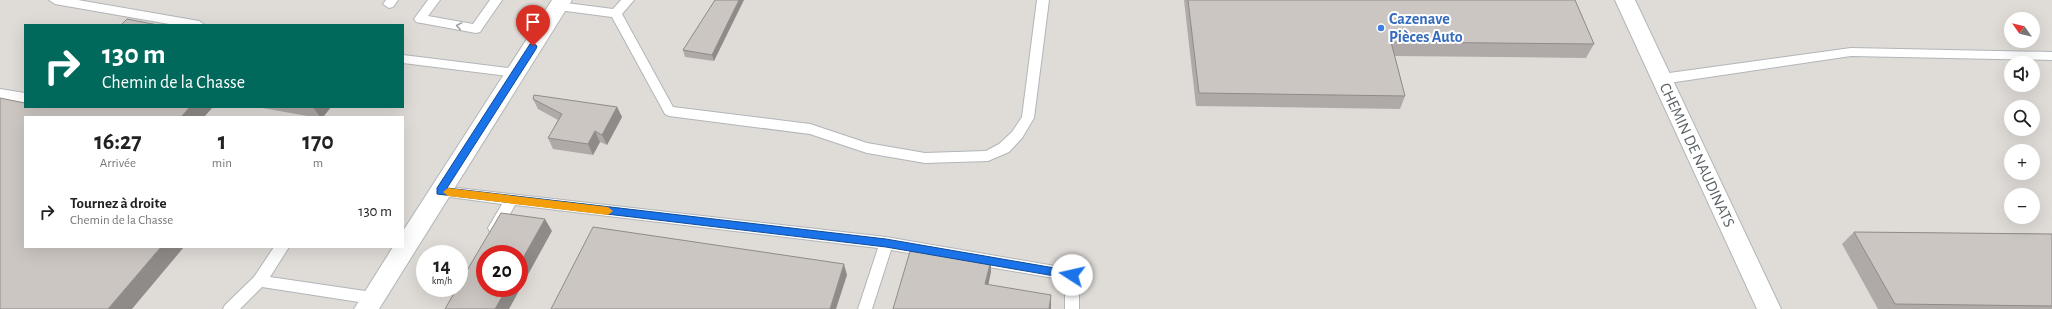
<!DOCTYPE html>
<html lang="fr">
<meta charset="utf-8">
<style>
body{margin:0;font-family:"Alegreya Sans",sans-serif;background:#f2f2f2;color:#222;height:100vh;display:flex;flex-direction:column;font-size:15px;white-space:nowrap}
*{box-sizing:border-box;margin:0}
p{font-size:13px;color:#767676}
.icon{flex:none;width:22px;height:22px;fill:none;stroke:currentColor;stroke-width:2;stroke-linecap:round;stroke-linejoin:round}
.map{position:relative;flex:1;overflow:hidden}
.panel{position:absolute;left:24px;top:116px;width:380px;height:132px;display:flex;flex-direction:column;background:#fff;border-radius:0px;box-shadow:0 4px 16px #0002}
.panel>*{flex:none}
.guide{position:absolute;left:24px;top:24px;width:380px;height:84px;border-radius:0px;box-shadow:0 4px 16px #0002;background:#00695c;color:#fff;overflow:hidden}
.needle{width:26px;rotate:304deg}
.fabs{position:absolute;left:2004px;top:12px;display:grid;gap:8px}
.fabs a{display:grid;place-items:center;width:36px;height:36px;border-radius:50%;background:#fff;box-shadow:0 4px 16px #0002;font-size:20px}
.speed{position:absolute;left:416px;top:245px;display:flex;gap:8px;font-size:20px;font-weight:700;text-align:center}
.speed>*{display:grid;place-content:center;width:52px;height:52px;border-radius:50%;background:#fff;box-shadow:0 4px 16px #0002;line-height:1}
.speed small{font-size:10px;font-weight:400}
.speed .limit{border:6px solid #d22;background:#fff;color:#111}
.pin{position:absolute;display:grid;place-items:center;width:34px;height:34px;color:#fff;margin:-41px -17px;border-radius:50% 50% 50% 0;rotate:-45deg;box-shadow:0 0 4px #0007}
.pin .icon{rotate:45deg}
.me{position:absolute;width:44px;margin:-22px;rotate:280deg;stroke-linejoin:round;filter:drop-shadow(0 0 3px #0008)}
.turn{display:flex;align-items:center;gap:14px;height:84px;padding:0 12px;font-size:18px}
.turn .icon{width:52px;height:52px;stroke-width:2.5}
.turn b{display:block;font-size:28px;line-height:34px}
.eta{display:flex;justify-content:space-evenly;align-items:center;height:68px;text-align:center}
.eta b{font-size:24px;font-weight:700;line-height:28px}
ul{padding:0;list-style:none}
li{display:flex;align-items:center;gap:12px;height:56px;padding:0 12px}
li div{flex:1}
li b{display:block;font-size:15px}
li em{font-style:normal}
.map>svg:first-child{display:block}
</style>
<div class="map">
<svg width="2052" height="309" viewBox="0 0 2052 309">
<rect width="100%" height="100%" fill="#efe9e3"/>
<!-- industrial -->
<path fill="#dfdbd7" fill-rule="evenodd" d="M0,0H2052V309H0ZM2011,19H2033V41H2011ZM25,25H403V107H25ZM2011,63H2033V85H2011ZM2011,107H2033V129H2011ZM25,117H403V247H25ZM2011,151H2033V173H2011ZM2011,195H2033V217H2011ZM425,254H459V288H425ZM485,254H519V288H485Z"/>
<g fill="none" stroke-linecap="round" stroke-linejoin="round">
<defs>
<g id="service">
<path d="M49,0H78L199,21L205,25H175L55,4Z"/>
<path d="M386,0H398L393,7L389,8L383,4Z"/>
<path d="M428,0H440L428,16L473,24L490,0H502L480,32L476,33L416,22L414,19Z"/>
<path d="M621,0H634L622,14L673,107L810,124L867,143L925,153L986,151L999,144L1012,132L1022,117L1037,0H1049L1034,118L1022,138L1009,152L988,161L925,163L867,153L810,134L669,116L665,114L612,17L558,10L552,6L558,2L613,9Z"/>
<path d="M1851,48L2052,52V60L1851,56L1662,84L1658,82L1656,79L1658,76L1662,74Z"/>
<path d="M403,55L516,69L520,70L522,73L520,76L516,77L403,63Z"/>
<path d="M0,89L25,93V103L0,99Z"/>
<path d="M440,186L886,237L1072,269L1077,271L1079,275V309H1065V280L891,250L872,309H858L878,248L515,205L500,232L495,234L490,232L488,228L502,204L435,195L433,191L435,187Z"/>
<path d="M274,247H289L270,277L372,292L377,294L379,298L377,302L372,304L262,287L240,309H223L225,305L254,277Z"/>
</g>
<g id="minor">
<path d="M552,0H572L379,309H354L393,247H403V231Z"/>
<path d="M1615,0H1635L1781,309H1757Z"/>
</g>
</defs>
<!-- service casing -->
<use href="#service" stroke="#b1b6b9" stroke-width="2"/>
<!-- minor casing -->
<use href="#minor" stroke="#b1b6b9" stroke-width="2"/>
<!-- service -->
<use href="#service" fill="#fff" fill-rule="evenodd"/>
<!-- minor -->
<use href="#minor" fill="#fff" fill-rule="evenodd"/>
</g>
<!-- wall -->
<g fill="#afaaa7">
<path d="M715,0L714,61L685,57L683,50Z"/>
<path d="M1184,0H1575L1594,44L1586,58L1395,56L1405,96L1400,109L1196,106Z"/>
<path d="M533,99L617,107L622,117L607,145L600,142L593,155L553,149L548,138L558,120L538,109Z"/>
<path d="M257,107H331L323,117H313Z"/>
<path d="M1854,232L2052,234V309H1878L1842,244Z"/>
</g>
<!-- shaded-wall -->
<g fill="#8f8b88">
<path d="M739,0H744L714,61L712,55Z"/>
<path d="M190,107H213L204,117H181Z"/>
<path d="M313,107H331L323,117H320Z"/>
<path d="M617,107L622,117L607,145L602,135Z"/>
<path d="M595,131L600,142L593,155L588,144Z"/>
<path d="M545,219L552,231L509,309H495L507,288H519V265Z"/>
<path d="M161,247H184L132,309H108Z"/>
<path d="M991,260V272L986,296L985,284Z"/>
<path d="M844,264L847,275L836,309H830Z"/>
<path d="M1051,295V309H1049Z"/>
</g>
<!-- building -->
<g fill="#ccc6c2" stroke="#8f8b88">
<path d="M715,0H739L712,55L683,50Z"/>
<path d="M1188,0H1575L1594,44L1391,42L1405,96L1199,93Z"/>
<path d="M127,19L158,25H121Z"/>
<path d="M534,95L617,107L602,135L595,131L588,144L548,138L562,114L533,99Z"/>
<path d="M0,98L25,103V107H190L181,117H25V247H161L108,309H0Z"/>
<path d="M501,213L545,219L519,265V254H485V288H507L495,309H445L457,288H459V284Z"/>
<path d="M593,227L844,264L830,309H551Z"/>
<path d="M1854,232L2052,234V306L1895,304Z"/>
<path d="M911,248L991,260L985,284L1051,295L1049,309H893Z"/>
</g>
<!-- one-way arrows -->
<defs><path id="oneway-chevron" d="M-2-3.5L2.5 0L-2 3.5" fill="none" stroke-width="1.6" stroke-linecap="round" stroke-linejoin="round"/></defs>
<use stroke="#9da1a3" href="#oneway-chevron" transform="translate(459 26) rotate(-170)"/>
<!-- route -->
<path fill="#1a73e8" stroke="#114b97" d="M533,43L537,46L536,49L447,188L886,239L1072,271L1077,275L1072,279L886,247L437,194V188L530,44Z"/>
<!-- slow -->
<path fill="#f59e0b" d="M448,188L608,207L613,211L608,215L448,196L443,192Z"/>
<!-- markers -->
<circle fill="#3f7fe0" stroke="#fff" stroke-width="1.5" cx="1381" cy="28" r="4"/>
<g text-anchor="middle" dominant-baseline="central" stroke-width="4" stroke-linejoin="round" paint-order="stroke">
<!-- shop labels -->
<g font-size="16" font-weight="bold" fill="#366cbe" stroke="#fff" text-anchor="start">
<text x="1389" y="19">Cazenave<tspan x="1389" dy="18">Pièces Auto</tspan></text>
</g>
<!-- street labels -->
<g font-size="16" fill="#5b6265" stroke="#fff">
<text transform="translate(1697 155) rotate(65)">CHEMIN DE NAUDINATS</text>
</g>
</g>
</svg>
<div class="fabs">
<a><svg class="needle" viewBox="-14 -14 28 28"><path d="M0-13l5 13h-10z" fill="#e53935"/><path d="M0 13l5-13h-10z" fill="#767676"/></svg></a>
<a><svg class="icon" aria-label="sound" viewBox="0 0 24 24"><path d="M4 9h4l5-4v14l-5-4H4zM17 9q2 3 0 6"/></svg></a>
<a><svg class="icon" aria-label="search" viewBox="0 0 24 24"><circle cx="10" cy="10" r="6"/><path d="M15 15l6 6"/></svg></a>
<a>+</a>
<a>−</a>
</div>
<div class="speed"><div>14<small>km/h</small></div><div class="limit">20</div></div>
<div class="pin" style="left:533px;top:46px;background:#d93025"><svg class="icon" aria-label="arrive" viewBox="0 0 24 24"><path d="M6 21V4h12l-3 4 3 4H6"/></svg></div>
<svg class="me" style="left:1072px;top:275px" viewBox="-20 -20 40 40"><circle r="19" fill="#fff"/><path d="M0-13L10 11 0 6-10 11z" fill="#1a73e8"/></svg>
<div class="guide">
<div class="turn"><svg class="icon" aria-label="right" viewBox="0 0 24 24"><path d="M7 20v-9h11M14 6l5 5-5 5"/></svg><div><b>130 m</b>Chemin de la Chasse</div></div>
</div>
<section class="panel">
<div class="eta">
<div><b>16:27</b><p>Arrivée</p></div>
<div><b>1</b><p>min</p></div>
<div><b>170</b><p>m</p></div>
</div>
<ul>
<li><svg class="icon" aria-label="right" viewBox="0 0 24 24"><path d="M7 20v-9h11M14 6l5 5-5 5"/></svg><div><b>Tournez à droite</b><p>Chemin de la Chasse</p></div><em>130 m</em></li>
</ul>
</section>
</div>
